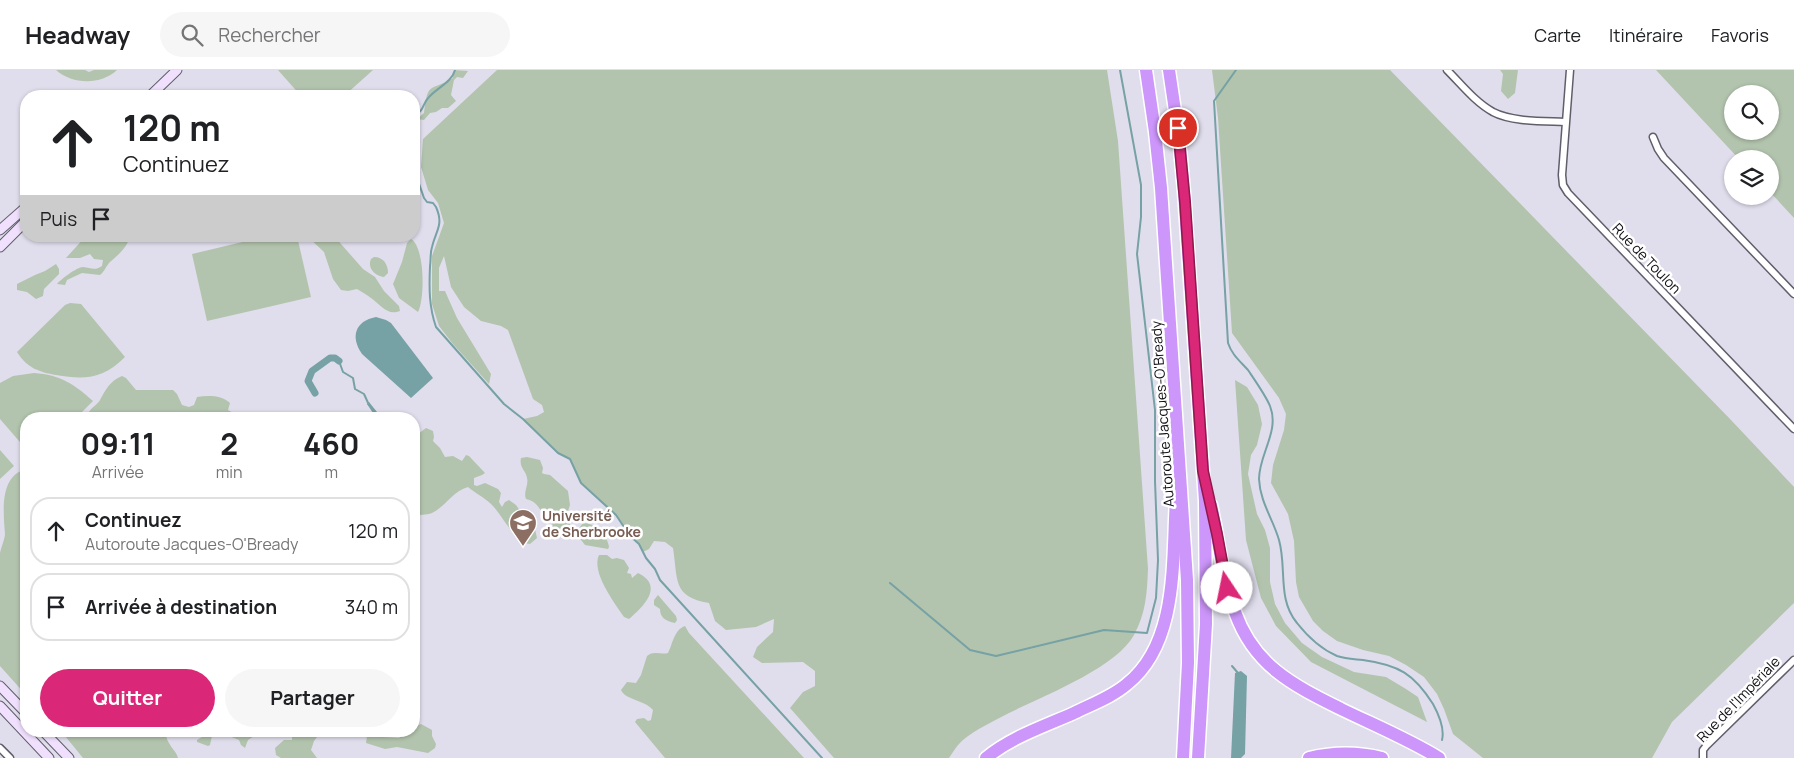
<!DOCTYPE html>
<html lang="fr">
<meta charset="utf-8">
<style>
body{margin:0;font-family:Manrope,sans-serif;background:#f6f6f6;color:#202124;height:100vh;display:flex;flex-direction:column;font-size:19px;white-space:nowrap}
*{box-sizing:border-box;margin:0}
p{font-size:16px;color:#757577}
.icon{flex:none;width:28px;height:28px;fill:none;stroke:currentColor;stroke-width:2;stroke-linecap:round;stroke-linejoin:round}
.map{position:relative;flex:1;overflow:hidden}
.side{position:absolute;left:20px;top:342px;width:400px;height:325px;display:flex;flex-direction:column;background:#fff;border-radius:20px;box-shadow:0 1px 4px #0004}
.side>*{flex:none}
.hud{position:absolute;left:20px;top:20px;width:400px;height:152px;border-radius:20px;box-shadow:0 1px 4px #0004;background:#fff;color:#202124;overflow:hidden}
.controls{position:absolute;left:1724px;top:15px;display:grid;gap:10px}
.controls a{display:grid;place-items:center;width:55px;height:55px;border-radius:50%;background:#fff;box-shadow:0 1px 4px #0004;font-size:25px}
.pin{position:absolute;display:grid;place-items:center;width:42px;height:42px;color:#fff;margin:-21px;border:2px solid #fff;border-radius:50%;box-shadow:0 1px 5px #0007}
.me{position:absolute;width:55px;margin:-28px;rotate:349deg;stroke-linejoin:round;filter:drop-shadow(0 0 4px #0008)}
.turn{display:flex;align-items:center;gap:18px;height:105px;padding:0 20px;font-size:22px}
.turn .icon{width:65px;height:65px;stroke-width:2.5}
.turn b{display:block;font-size:35px;line-height:42px}
.then{display:flex;align-items:center;height:48px;padding:0 20px;background:#0003;gap:10px;font-size:19px}
.eta{display:flex;justify-content:space-evenly;align-items:center;height:85px;text-align:center}
.eta b{font-size:30px;font-weight:700;line-height:35px}
.action{display:flex;gap:10px;margin-top:auto;padding:10px 20px}
.action a{flex:1;height:58px;border-radius:30px;background:#db2777;color:#fff;font-size:20px;font-weight:700;line-height:58px;text-align:center}
.action a+a{background:#f6f6f6;color:#202124}
ul{padding:0;list-style:none}
li{display:flex;align-items:center;gap:15px;height:68px;margin:0 10px 8px;padding:0 10px;border:2px solid #e0e0e0;border-radius:20px}
li div{flex:1}
li b{display:block;font-size:19px}
li em{font-style:normal}
header{display:flex;align-items:center;gap:30px;box-sizing:border-box;height:70px;padding:0 25px;background:#fff;border-bottom:1px solid #e0e0e0}
header strong{font-size:24px}
nav{display:flex;gap:28px;margin-inline-start:auto;font-size:18px}
.search{width:350px;height:45px;background:#f6f6f6;display:flex;align-items:center;gap:12px;box-sizing:border-box;padding:0 18px;border-radius:28px;color:#757577;font-size:19px}
.map>svg:first-child{display:block}
</style>
<header>
<strong>Headway</strong>
<div class="search"><svg class="icon" aria-label="search" viewBox="0 0 24 24"><circle cx="10" cy="10" r="6"/><path d="M15 15l6 6"/></svg>Rechercher</div>
<nav><a>Carte</a><a>Itinéraire</a><a>Favoris</a></nav>
</header>
<div class="map">
<svg width="1794" height="688" viewBox="0 0 1794 688">
<rect width="100%" height="100%" fill="#e0deec"/>
<!-- green -->
<g fill="#b2c4ad" fill-rule="evenodd">
<path d="M56,0H85L89,2L94,0H117C101,15 73,15 56,0Z"/>
<path d="M278,0H373L344,26H301Z"/>
<path d="M454,0L468,1L463,8L457,7L454,10L451,25L456,31L448,38H442L436,42L430,43L424,50L417,49L424,43C428,11 429,22 453,8Z"/>
<path d="M497,0H1107L1118,71L1148,499C1147,523 1146,543 1134,565C1116,598 1043,626 1009,643C994,651 976,659 963,670C958,674 953,682 949,688H834L790,638L803,622L815,616V601L803,592L762,593L753,587L757,577L773,562L774,549L756,557L726,560L715,551L709,533C672,527 678,509 673,478L665,472L654,471L649,479L643,482L639,474L630,466L616,445L581,413L570,389L558,383L523,349L537,346L544,342L542,335L533,329L508,260L501,256L481,251L464,237L451,217L444,186L439,198V221H445L457,248L491,304L489,314L453,274L439,256L432,234V186L444,153L438,133L428,120L421,97L423,69Z"/>
<path d="M1212,0H1390L1731,350L1794,417V533L1672,652L1652,688H1483L1453,664L1444,639L1437,624L1424,607L1406,595L1389,586L1363,580L1337,571L1323,561L1313,551L1299,527L1296,512L1294,471L1288,444L1271,413L1273,395L1284,360L1286,344L1279,328L1232,263L1218,48Z"/>
<path d="M1500,0H1518L1515,23L1508,29L1501,21L1503,4Z"/>
<path d="M1656,0H1794V148L1770,122V89H1739ZM1732,24H1770V61H1732Z"/>
<path d="M414,65L418,75L417,92L420,126L418,136L414,144Z"/>
<path d="M86,166H130C127,178 119,184 110,192C106,196 105,201 100,205L82,203L67,210L65,215L57,214C60,210 77,197 83,197C91,198 95,201 102,196L103,190L94,189L90,184L80,188H66Z"/>
<path d="M267,166H297L311,227L207,251L192,184Z"/>
<path d="M307,166H334L363,199L375,207L384,221L399,236L400,241C387,246 381,235 371,228C367,225 362,222 357,219L348,221L341,220L333,209L324,182Z"/>
<path d="M411,169C425,177 425,229 418,242L399,228L393,214L402,192L407,173Z"/>
<path d="M374,187C384,187 388,195 388,203L384,207C375,206 367,198 371,189Z"/>
<path d="M56,194L59,199V204L44,219L43,226L36,229L27,222L17,220V214L35,205L45,201Z"/>
<path d="M70,233L81,234L125,287C103,309 85,310 56,305C39,302 27,298 17,282L65,235Z"/>
<path d="M34,303C61,305 74,314 93,331L75,349H26V379L0,349V313L13,306Z"/>
<path d="M122,306L126,308L136,320H173L177,324L182,335L189,337L194,335L197,327C208,325 222,325 230,333L228,340L235,344L242,345L245,349H90L89,342C92,337 98,334 100,330C106,319 110,311 122,306Z"/>
<path d="M1235,310L1247,317L1258,335L1262,354L1257,375L1251,385L1248,404L1257,444L1265,460L1270,478V512L1275,534L1285,553L1302,573L1322,587L1354,602L1386,607L1406,619L1418,627L1427,652L1311,592L1276,556L1261,528L1246,470Z"/>
<path d="M426,358L433,361L434,367L433,371L440,378L445,387L453,386L462,391L466,385L469,386L485,403L482,405L474,408V415L477,416L485,413L498,419L501,423L499,432L502,437L505,432L509,430L516,435L525,448L534,455L537,468L530,474C514,472 502,444 491,434C485,428 475,423 468,417C453,421 446,436 432,443C426,446 420,443 414,448V367Z"/>
<path d="M0,380L14,396L0,409Z"/>
<path d="M527,387L540,390L543,398L542,403L544,404L550,405L568,421L570,435L567,444L571,459L567,464L560,465C553,461 554,458 551,451C549,447 544,446 542,442C537,435 535,431 526,429C523,422 529,415 527,408C526,400 519,398 521,388Z"/>
<path d="M26,399V625L0,596V483C1,478 5,468 5,464C3,439 0,406 26,399Z"/>
<path d="M583,453C596,453 607,465 609,477L608,479L585,475L578,466L577,461Z"/>
<path d="M599,485H607L612,489L617,488L624,490L629,498L627,503L631,504L632,508L638,503C665,516 643,537 629,549L624,547C614,532 591,502 599,485Z"/>
<path d="M658,525L676,546L677,550L675,553C666,551 660,548 660,539L654,535V530Z"/>
<path d="M685,556L689,563L804,688H665L635,652L637,649L644,648L648,651L651,650L653,640C645,630 625,630 621,620L627,612L636,613L641,605L647,586C654,580 660,585 668,583C673,573 674,560 685,556Z"/>
<path d="M421,654L432,660V666L436,674L435,678L428,683L397,677L385,679L366,673L367,666L399,668L401,666L398,661H414V657Z"/>
<path d="M61,661H139L145,667L156,661H164C167,665 166,669 169,673C172,679 176,681 178,688H83Z"/>
<path d="M206,661H213L210,675L208,676L197,672V670L205,665Z"/>
<path d="M226,661H240L243,663L255,661L256,665L248,670L245,678L241,675L239,670L229,666Z"/>
<path d="M292,661H320V663L314,671L311,680L317,688H281L276,685L275,678L284,670H292Z"/>
</g>
<!-- water -->
<g fill="#76a1a5">
<path d="M376,247L386,250L391,253L433,308L411,328L362,284C350,267 355,251 376,247Z"/>
<path d="M369,332L381,347L378,349H366L373,343L367,334Z"/>
<path d="M1241,601L1247,606L1245,684L1241,688H1231L1235,603Z"/>
</g>
<g fill="none" stroke-linecap="round" stroke-linejoin="round">
<!-- stream -->
<g stroke="#76a1a5" stroke-width="2">
<path d="M1236,0L1214,31L1228,273C1232,285 1240,291 1248,300C1254,309 1266,326 1270,336C1280,361 1259,384 1259,409C1260,432 1273,449 1279,470C1287,498 1277,529 1297,553C1308,567 1321,579 1337,586C1346,589 1354,589 1363,590C1399,595 1414,604 1433,634C1439,645 1445,658 1442,670"/>
<path d="M414,46C425,40 422,34 429,27C437,18 452,12 455,0"/>
<path d="M414,80L416,105L424,128L427,132L433,133L436,137C444,155 436,160 432,177C430,183 431,190 430,196C429,218 429,237 436,257L504,334L523,349L558,383L570,389L581,413L616,445L630,466L639,474L646,488L655,499L660,510L822,688"/>
<path d="M339,291L343,302L353,308L355,319L364,324L369,335"/>
<path d="M890,513L970,580L996,586L1104,560L1147,563L1156,528L1158,490L1155,411V340L1137,184L1141,147V115L1120,0"/>
<path d="M1232,596L1238,603"/>
</g>
<!-- canal -->
<path stroke="#76a1a5" stroke-width="7" d="M315,323L308,311L312,301L330,288H335L339,291"/>
<defs>
<g id="street">
<path d="M1447,0C1462,15 1475,32 1493,42C1512,52 1544,51 1565,52"/>
<path d="M1570,0L1562,105L1563,115L1568,123L1794,359"/>
<path d="M1653,67L1658,79L1664,88L1794,224"/>
<path d="M0,678L10,688"/>
<path d="M1703,688V680L1707,675L1794,590"/>
</g>
<g id="secondary">
<path d="M150,26L177,0"/>
<path d="M0,160L26,137"/>
<path d="M0,177L26,151"/>
<path d="M0,616L26,643"/>
<path d="M0,636L49,688"/>
<path d="M43,661L69,688"/>
</g>
<g id="highway">
<path d="M1146,0L1155,62L1161,118L1187,510L1188,593L1183,688"/>
<path d="M1169,0L1179,68L1184,122L1205,431L1206,554L1198,688"/>
<path d="M1211,435C1219,470 1222,508 1235,542C1254,596 1293,615 1341,639C1374,655 1408,669 1439,688"/>
<path d="M986,688C1011,667 1045,656 1074,643C1092,634 1112,627 1127,614C1179,573 1172,489 1176,429"/>
<path d="M1309,688C1334,682 1358,682 1382,688"/>
</g>
</defs>
<!-- street casing -->
<use href="#street" stroke="#605e6a" stroke-width="9"/>
<!-- secondary casing -->
<use href="#secondary" stroke="#605e6a" stroke-width="11"/>
<!-- highway casing -->
<use href="#highway" stroke="#fff" stroke-width="15"/>
<!-- street -->
<use href="#street" stroke="#fff" stroke-width="6"/>
<!-- secondary -->
<use href="#secondary" stroke="#f0e0fe" stroke-width="9"/>
<!-- highway -->
<use href="#highway" stroke="#cc96fa" stroke-width="12"/>
</g>
<g fill="none" stroke-linecap="round" stroke-linejoin="round">
<defs>
<path id="route" d="M1178,58L1185,132L1203,401L1217,464L1227,518"/>
</defs>
<!-- route casing -->
<use href="#route" stroke="#8e194d" stroke-width="12"/>
<!-- route -->
<use href="#route" stroke="#db2777" stroke-width="9"/>
</g>
<!-- icons -->
<defs>
<symbol id="university-pin" viewBox="-11 -11 22 30"><path d="M0 17L-7.5 6A9.5 9.5 0 1 1 7.5 6Z" fill="#8d6e63" stroke="#fff"/><path d="M0-5L7-2L0 1L-7-2ZM-4 1L0 2.5L4 1V4Q0 6-4 4Z" fill="#fff"/></symbol>
</defs>
<g fill-rule="evenodd">
<use href="#university-pin" x="507" y="437" width="32" height="43"/>
</g>
<g text-anchor="middle" dominant-baseline="central" stroke-width="5" stroke-linejoin="round" paint-order="stroke">
<!-- street labels -->
<g font-size="14" fill="#0f0e13" stroke="#fff">
<text transform="translate(1647 188) rotate(46)">Rue de Toulon</text>
<text transform="translate(1162 344) rotate(-94)">Autoroute Jacques-O'Bready</text>
<text transform="translate(1738 629) rotate(-46)">Rue de l'Impériale</text>
</g>
<!-- education labels -->
<g font-size="14" font-weight="bold" fill="#785e54" stroke="#fff" text-anchor="start">
<text x="542" y="445">Université<tspan x="542" dy="16">de Sherbrooke</tspan></text>
</g>
</g>
</svg>
<div class="controls">
<a><svg class="icon" aria-label="search" viewBox="0 0 24 24"><circle cx="10" cy="10" r="6"/><path d="M15 15l6 6"/></svg></a>
<a><svg class="icon" aria-label="layers" viewBox="0 0 24 24"><path d="M12 4l9 5-9 5-9-5zM3 14l9 5 9-5"/></svg></a>
</div>
<div class="pin" style="left:1178px;top:58px;background:#d93025"><svg class="icon" aria-label="arrive" viewBox="0 0 24 24"><path d="M6 21V4h12l-3 4 3 4H6"/></svg></div>
<svg class="me" style="left:1227px;top:518px" viewBox="-20 -20 40 40"><circle r="19" fill="#fff"/><path d="M0-13L10 11 0 6-10 11z" fill="#db2777"/></svg>
<div class="hud">
<div class="turn"><svg class="icon" aria-label="ahead" viewBox="0 0 24 24"><path d="M12 20V5M6 11l6-6 6 6"/></svg><div><b>120 m</b>Continuez</div></div>
<div class="then">Puis<svg class="icon" aria-label="arrive" viewBox="0 0 24 24"><path d="M6 21V4h12l-3 4 3 4H6"/></svg></div>
</div>
<section class="side">
<div class="eta">
<div><b>09:11</b><p>Arrivée</p></div>
<div><b>2</b><p>min</p></div>
<div><b>460</b><p>m</p></div>
</div>
<ul>
<li><svg class="icon" aria-label="ahead" viewBox="0 0 24 24"><path d="M12 20V5M6 11l6-6 6 6"/></svg><div><b>Continuez</b><p>Autoroute Jacques-O'Bready</p></div><em>120 m</em></li>
<li><svg class="icon" aria-label="arrive" viewBox="0 0 24 24"><path d="M6 21V4h12l-3 4 3 4H6"/></svg><div><b>Arrivée à destination</b></div><em>340 m</em></li>
</ul>
<div class="action"><a>Quitter</a><a>Partager</a></div>
</section>
</div>
